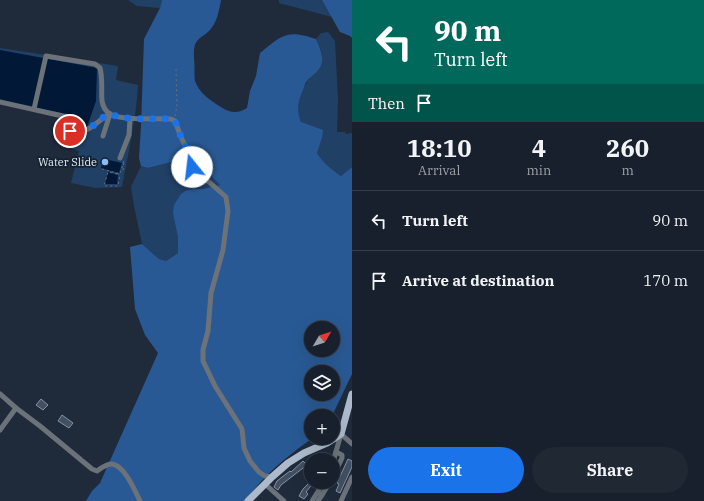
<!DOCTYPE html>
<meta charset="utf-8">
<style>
body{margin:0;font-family:"IBM Plex Serif",serif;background:#202834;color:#f1f3f6;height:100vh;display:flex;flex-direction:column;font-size:15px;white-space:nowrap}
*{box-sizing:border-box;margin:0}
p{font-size:13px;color:#9ea3a9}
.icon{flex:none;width:22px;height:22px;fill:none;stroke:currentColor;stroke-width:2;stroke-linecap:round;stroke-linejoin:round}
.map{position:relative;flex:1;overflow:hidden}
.details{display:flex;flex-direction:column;background:#17202c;width:352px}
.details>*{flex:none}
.hud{background:#00695c;color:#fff;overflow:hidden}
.needle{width:26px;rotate:51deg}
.fabs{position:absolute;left:304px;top:321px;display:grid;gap:8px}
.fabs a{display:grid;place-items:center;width:36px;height:36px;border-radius:50%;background:#17202c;box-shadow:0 4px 16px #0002,0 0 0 1px #363e48;font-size:20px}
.pin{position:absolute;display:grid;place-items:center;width:34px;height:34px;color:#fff;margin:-17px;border:2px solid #fff;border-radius:50%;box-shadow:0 1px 4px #0007}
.me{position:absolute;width:44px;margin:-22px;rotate:344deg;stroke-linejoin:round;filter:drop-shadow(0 0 3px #0008)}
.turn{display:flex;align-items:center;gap:14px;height:84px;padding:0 16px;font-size:18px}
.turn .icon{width:52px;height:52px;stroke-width:2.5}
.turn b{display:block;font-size:28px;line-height:34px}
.then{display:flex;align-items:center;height:38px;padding:0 16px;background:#0003;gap:8px;font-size:15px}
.eta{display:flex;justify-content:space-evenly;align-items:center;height:68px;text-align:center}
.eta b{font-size:24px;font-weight:800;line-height:28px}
.primary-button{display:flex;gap:8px;margin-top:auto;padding:8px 16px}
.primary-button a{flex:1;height:46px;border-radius:24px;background:#1a73e8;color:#fff;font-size:16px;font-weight:800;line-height:46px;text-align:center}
.primary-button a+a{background:#202834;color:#f1f3f6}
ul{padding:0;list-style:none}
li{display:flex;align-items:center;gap:12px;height:60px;padding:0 16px;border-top:1px solid #363e48}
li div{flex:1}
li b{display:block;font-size:15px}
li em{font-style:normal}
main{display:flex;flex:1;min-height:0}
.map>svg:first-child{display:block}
</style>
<main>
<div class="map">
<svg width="352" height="501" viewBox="0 0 352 501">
<rect width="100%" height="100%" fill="#1f2b3b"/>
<!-- green -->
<g fill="#214066">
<path d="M128,0H162L160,8L137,6Z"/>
<path d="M279,0H322L332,17L279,3Z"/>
<path d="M328,32L335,41L338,100L337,132H345L346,134L352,133V167L341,176L326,165L321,159L317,153L322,138C315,133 307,129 302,123C293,113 300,91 307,82C314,71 322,73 322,56C322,51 318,44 316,39L321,33Z"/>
<path d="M0,48L118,66L116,80L138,85C136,120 128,153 122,187L95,188L71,183L79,151L59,145L67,119L0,103Z"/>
<path d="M180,160H196L220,185L202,189H195L177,229L179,245L178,253L166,261L159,259L142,244L134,206L131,187L141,166L148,168Z"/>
</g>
<!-- forest -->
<g fill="#295994" fill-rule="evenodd">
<path d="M162,0H221C219,11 217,23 209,31C205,35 200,37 197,41C193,46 194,54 194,59C195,66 194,75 195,81C199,93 211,101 221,107C230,113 238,114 247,108L250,91L256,76L260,53C282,35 287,29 316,39C319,46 323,54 322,62C320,72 313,74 307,81C305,83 304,87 303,90C298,101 296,110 301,122L323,130L322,138L317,153C323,163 331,169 341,176L352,167V374L332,416H311V438H313C287,456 264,475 245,501H86L92,491L100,483L158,353L145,335L135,309L130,247L142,244L159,259L166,261L178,253V237L173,213L174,205L181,194L187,190L195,189H202L220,185L196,160H180L148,168L141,166L139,158L141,126L144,39L160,8ZM311,328H333V350H311ZM311,372H333V394H311Z"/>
<path d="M322,0H352V38L350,36L340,32Z"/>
</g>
<!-- water -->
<g fill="#011836">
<path d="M0,50L97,68L96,101L86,130L73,129L68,114L0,101Z"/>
<path d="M104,159L122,163L119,173L101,168Z"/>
<path d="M108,172L118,175L117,184H105Z"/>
</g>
<!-- building -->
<g fill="#425061" stroke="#8392a6">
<path d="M73,135H82L79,145L71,142Z"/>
<path d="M41,399L48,405L43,410L36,405Z"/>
<path d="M62,415L73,423L69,428L58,421Z"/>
<path d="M348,459L352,461V467L340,493L336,491L339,484L337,483Z"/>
<path d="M303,461L307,465L281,485L278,490L274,487L277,481L282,477L290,471L291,472Z"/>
<path d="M310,482H314L306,492L308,494L304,499L299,496L303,489Z"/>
</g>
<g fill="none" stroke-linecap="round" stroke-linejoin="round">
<!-- path -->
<g stroke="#646f7d" stroke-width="1" stroke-dasharray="2 3" stroke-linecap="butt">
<path d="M175,116L177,106L176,69"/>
<path d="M102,169L120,174L124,160"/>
<path d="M123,170L124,160"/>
<path d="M117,174L108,172L104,186H118L120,175L117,173"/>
</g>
<!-- minor -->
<g stroke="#6b727a" stroke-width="5">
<path d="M0,102L67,117L70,131C90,135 94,122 110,114"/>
<path d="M34,109L46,56L95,64L100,68C103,79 101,90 102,101C103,107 105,111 110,114C121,121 156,118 171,119L175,121L181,137L190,156L192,169L200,178L209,182L226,197L228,211L223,250L211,293L208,331L203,350V361L215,386L242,429L244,448L250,461L259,472L265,476L272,477"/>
<path d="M103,136L110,114"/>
<path d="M120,158L129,135L130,118"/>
<path d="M0,394L16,408L40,426L92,469L97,471C101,468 107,464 111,464C124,464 135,491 140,501"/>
<path d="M0,430L16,408"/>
<path d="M333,462L341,434L352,444"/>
<path d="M333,477L342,458V455L336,452"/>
<path d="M265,484L284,501"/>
<path d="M322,495L330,482"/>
<path d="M312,501L324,482"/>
<path d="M318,501L322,495L320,494"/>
<path d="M341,501L352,477"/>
</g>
<!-- major -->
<path stroke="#acbacb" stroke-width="7" d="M248,501L272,477L288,463L304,453L327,443L341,434L352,394"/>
</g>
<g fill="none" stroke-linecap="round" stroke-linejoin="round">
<!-- route -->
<path stroke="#1a73e8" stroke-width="7" stroke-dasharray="0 12.6" d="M70,131C93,136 92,120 109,115C112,114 117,117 121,117C137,120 154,118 171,119L175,121L181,137L190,156L192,167"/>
</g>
<!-- markers -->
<circle fill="#88bbfc" stroke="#152131" stroke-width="1.5" cx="105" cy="162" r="4"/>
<g text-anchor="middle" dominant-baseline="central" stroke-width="3.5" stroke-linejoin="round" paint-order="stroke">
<!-- poi labels -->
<g font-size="11" fill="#e3ebf6" stroke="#152131" text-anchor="end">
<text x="97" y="162">Water Slide</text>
</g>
</g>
</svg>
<div class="fabs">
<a><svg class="needle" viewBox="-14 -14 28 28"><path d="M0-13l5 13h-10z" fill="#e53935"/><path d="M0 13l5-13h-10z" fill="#9ea3a9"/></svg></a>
<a><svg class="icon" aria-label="layers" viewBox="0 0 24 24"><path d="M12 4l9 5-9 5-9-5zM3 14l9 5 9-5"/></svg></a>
<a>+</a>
<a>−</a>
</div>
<div class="pin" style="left:70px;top:131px;background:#d93025"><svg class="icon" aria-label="arrive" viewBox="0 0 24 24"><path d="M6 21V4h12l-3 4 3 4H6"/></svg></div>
<svg class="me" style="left:192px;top:167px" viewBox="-20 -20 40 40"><circle r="19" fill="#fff"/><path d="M0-13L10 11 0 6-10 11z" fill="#1a73e8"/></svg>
</div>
<section class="details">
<div class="hud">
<div class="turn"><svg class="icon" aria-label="left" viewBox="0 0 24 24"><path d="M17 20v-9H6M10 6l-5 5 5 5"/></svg><div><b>90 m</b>Turn left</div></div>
<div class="then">Then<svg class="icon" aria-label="arrive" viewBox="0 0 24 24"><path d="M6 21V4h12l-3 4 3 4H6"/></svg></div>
</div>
<div class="eta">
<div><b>18:10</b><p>Arrival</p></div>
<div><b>4</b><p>min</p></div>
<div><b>260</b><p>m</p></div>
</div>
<ul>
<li><svg class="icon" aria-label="left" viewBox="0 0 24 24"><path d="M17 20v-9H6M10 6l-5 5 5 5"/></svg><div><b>Turn left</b></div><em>90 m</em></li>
<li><svg class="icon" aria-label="arrive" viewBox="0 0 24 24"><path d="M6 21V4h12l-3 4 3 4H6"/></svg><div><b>Arrive at destination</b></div><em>170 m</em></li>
</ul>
<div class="primary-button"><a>Exit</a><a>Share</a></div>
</section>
</main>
